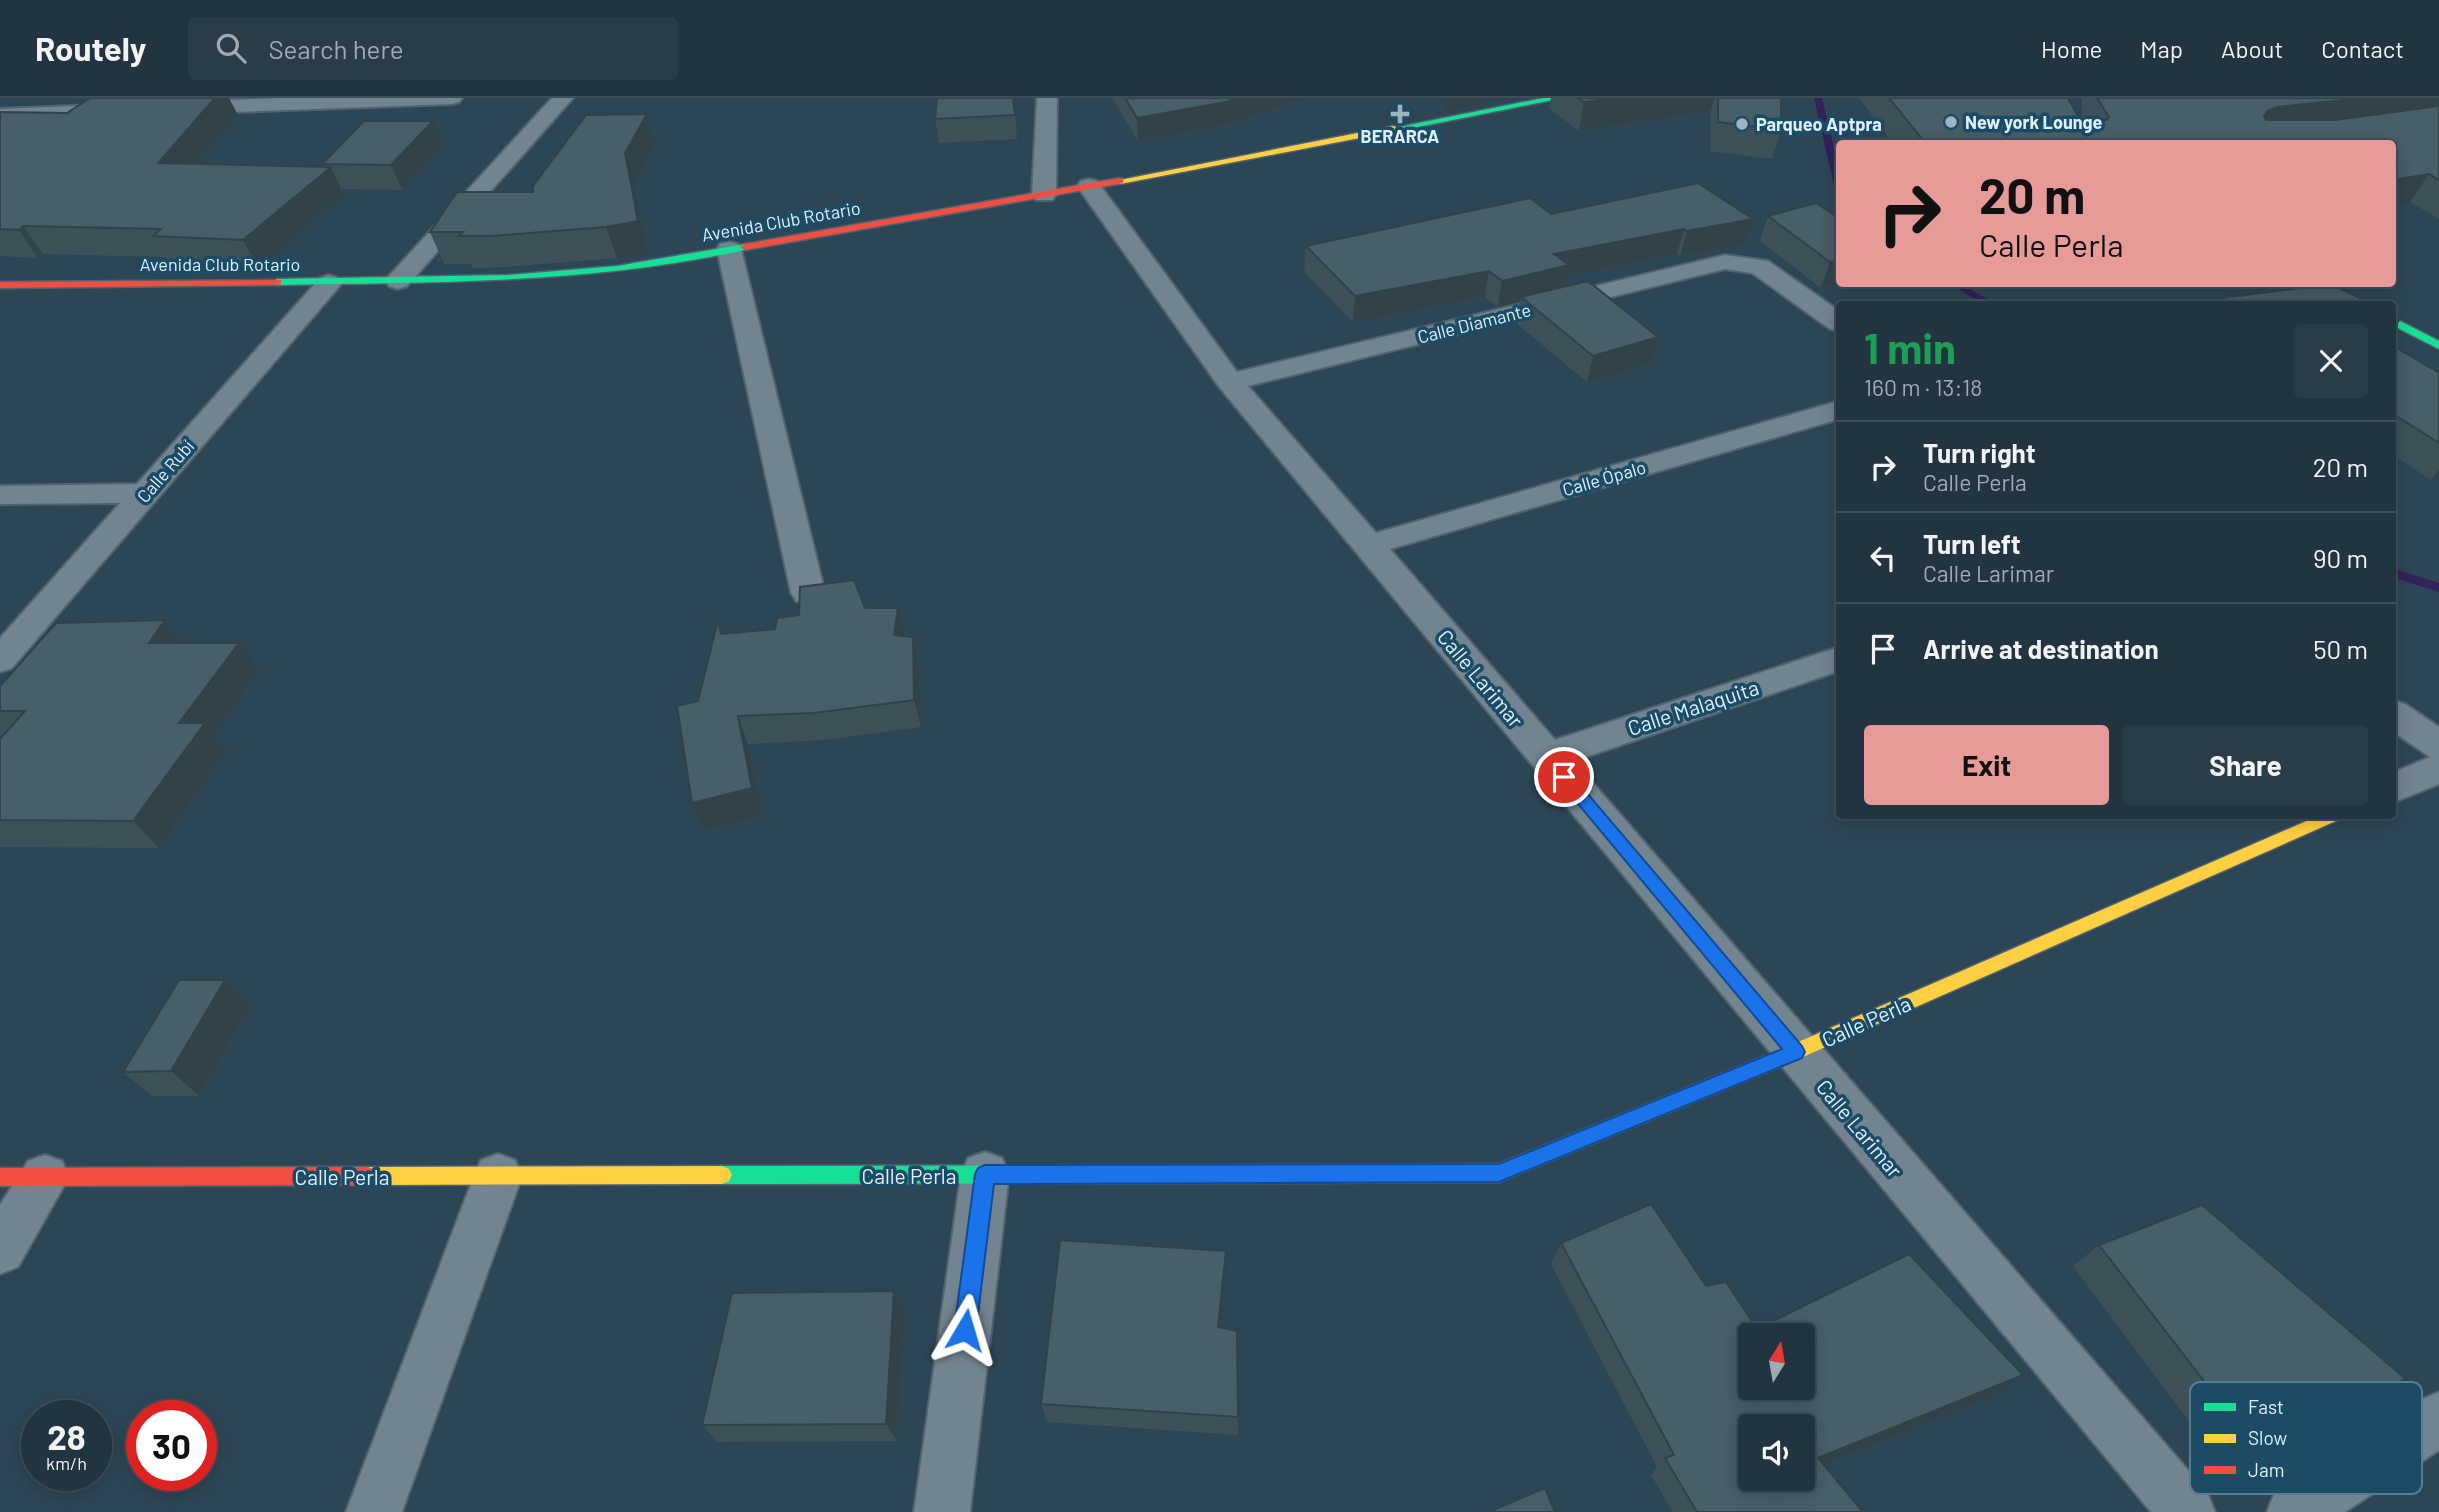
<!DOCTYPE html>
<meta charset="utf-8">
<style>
body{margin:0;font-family:Barlow,sans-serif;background:#2a3c47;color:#f1f3f6;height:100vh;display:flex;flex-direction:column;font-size:26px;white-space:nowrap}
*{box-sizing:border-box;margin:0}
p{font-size:23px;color:#a2aab1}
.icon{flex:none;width:38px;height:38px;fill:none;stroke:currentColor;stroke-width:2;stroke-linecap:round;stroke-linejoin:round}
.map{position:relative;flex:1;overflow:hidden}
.drawer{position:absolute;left:1836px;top:203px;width:560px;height:518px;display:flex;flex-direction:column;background:#223440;border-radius:7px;box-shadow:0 4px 18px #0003,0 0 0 2px #3f4f59}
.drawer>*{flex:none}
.banner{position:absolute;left:1836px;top:42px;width:560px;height:147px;border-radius:7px;box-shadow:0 4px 18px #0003,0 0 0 2px #3f4f59;background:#e69b98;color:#111;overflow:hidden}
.needle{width:46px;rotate:11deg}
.buttons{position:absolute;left:1738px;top:1225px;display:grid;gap:14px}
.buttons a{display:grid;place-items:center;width:77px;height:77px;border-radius:7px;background:#223440;box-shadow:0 4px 18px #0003,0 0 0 2px #3f4f59;font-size:35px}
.speed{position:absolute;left:21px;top:1302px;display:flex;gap:14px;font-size:35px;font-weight:700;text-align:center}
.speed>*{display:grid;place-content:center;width:91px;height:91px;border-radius:50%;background:#223440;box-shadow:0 4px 18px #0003,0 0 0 2px #3f4f59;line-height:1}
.speed small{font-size:18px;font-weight:400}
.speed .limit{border:10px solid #d22;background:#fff;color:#111}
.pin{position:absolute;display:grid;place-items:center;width:60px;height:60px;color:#fff;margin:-30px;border:4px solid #fff;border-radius:50%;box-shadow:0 2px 7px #0007}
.me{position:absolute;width:77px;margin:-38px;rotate:7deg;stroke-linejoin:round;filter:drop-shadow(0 0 5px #0008)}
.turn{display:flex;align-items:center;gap:24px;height:147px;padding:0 28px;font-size:32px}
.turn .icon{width:91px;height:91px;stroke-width:2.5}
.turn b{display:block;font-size:49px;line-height:60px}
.round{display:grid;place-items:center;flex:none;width:74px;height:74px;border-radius:7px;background:#2a3c47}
.headline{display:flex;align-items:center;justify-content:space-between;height:119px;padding:0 28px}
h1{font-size:42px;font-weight:700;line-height:52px;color:#1e9e55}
.action{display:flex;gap:14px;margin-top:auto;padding:14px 28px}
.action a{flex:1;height:80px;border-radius:7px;background:#e69b98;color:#111;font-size:28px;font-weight:700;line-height:80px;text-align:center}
.action a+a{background:#2a3c47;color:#f1f3f6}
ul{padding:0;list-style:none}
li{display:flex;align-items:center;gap:21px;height:91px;padding:0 28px;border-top:2px solid #3f4f59}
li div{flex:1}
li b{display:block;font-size:26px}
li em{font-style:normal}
header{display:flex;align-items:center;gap:42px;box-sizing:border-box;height:98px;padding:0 35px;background:#223440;border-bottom:2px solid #3f4f59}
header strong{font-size:33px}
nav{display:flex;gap:38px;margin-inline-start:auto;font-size:24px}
.search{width:490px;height:63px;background:#2a3c47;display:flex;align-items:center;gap:18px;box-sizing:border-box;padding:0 24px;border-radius:7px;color:#a2aab1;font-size:26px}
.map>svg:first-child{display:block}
</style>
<header>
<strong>Routely</strong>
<div class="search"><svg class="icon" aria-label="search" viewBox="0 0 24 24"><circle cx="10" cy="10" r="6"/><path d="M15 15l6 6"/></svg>Search here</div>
<nav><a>Home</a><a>Map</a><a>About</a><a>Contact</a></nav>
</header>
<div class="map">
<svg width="2439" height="1414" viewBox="0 0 2439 1414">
<rect width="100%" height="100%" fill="#2d4655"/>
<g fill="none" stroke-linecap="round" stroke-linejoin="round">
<!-- stream -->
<g fill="#33215a" fill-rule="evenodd">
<path d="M1814,0H1822L1839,70V91L1834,88Z"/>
<path d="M1950,186H1962L1995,206H1983Z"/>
<path d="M2392,470L2439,485V494L2392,479Z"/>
</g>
<defs>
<g id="street">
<path d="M281,0H462L459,4L452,6L181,16L174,14L170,10L174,6L181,4Z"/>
<path d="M552,0H573L407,188L398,191L389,188L385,183L389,178Z"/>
<path d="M1037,0H1057L1056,97L1052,102H1036L1032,97Z"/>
<path d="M121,6L128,8L132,12L128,16L0,23V11Z"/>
<path d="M1089,81L1097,83L1237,274L1725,157L1768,163L1839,213V233L1830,231L1752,175L1725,171L1248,288L1376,435L1839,303V321L1390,451L1555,642L1839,549V573L1574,663L2207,1394L2215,1414H2151L1220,290L1077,88L1081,83Z"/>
<path d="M729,144L738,146L741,151L825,495L820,503L808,506L796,503L791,495L717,151L720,146Z"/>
<path d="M329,177L338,180L342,185L338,190L12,570L0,574V540L120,405L0,406V388L137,386L320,180Z"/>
<path d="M2392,602L2405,606L2439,629V686L2392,705V675L2430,659L2392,633Z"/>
<path d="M985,1054L1002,1060L1009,1076L970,1414H914L961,1076L968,1060Z"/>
<path d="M498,1056L515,1062L522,1078L402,1414H346L474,1078L481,1062Z"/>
<path d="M45,1057L62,1063L69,1079L18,1169L0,1176V1107L28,1063Z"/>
<path d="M2439,1294V1352L2345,1414H2267L2275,1394L2420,1302Z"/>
</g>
<g id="fast">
<path d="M1544,0H1562L1393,34L1389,31Z"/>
<path d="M745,146L749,147V151C593,186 435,184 277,187L272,184L277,181L509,177L617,168Z"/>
<path d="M2392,219L2439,243V251L2392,227Z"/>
<path d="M1286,1067L1293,1070L1296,1076L1293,1082L1286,1085L722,1086L715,1083L712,1077L715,1071L722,1068Z"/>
</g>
<g id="slow">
<path d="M1393,28L1396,29V33L1120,86L1115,83Z"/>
<path d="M2318,718H2340L2338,722L1794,963L1788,965L1782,963L1779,957L1782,951Z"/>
<path d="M722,1068L729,1071L732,1077L729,1083L722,1086L368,1087L361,1084L358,1078L361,1072L368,1069Z"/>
</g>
<g id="jam">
<path d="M1120,80L1123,81V85L745,152L740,149L745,146Z"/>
<path d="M281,182V186L277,187L0,190V184Z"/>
<path d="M1788,949L1794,951L1797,957L1794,963L1499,1084L1286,1085L1279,1082L1276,1076L1279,1070L1286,1067L1499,1066Z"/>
<path d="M368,1069L375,1072L378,1078L375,1084L368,1087L0,1088V1070Z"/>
</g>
</defs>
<!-- street casing -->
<use href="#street" stroke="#51636e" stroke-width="4"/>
<!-- fast casing -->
<use href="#fast" stroke="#51636e" stroke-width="3"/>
<!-- slow casing -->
<use href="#slow" stroke="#51636e" stroke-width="3"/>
<!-- jam casing -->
<use href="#jam" stroke="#51636e" stroke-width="3"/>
<!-- street -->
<use href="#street" fill="#728490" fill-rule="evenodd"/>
<!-- fast -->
<use href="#fast" fill="#16e098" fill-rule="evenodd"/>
<!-- slow -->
<use href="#slow" fill="#ffcf43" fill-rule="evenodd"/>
<!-- jam -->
<use href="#jam" fill="#f24e42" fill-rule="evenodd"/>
</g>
<!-- wall -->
<g fill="#3e5159">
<path d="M1014,0L1017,41L939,45L935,21Z"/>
<path d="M1112,0H1306L1226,27L1138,43Z"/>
<path d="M1551,0H1781V32L1772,61L1710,53L1711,13L1579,33L1549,10Z"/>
<path d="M1859,0H2068L2079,20H2082V0H2439V121L2410,104L2392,46H1894Z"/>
<path d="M0,14L238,17L197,66L324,69L322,66L444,47L402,92L342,91L344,97L259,170L170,166L166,159L43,156L38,160L0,158Z"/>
<path d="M647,16L656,46L635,86L648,155L617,160L506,169L473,170L471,166H444L430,134L533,94Z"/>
<path d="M1816,105L1839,186H1841L1821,190L1760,143L1768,118Z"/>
<path d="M1551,116L1753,121L1745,147L1680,158L1677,156L1567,178L1565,188L1651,266L1587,284L1516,225L1520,203L1497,209L1485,199L1353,224L1304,174L1306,148Z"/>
<path d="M2206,202L2372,206H2204Z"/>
<path d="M2392,247L2439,275V379L2431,382L2392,356Z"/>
<path d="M865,510L904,538L913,539L919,567L921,629L823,642L748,646L763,717L704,732L692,705L698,603L723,535L775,531Z"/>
<path d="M165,522L183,545L259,572L214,636L227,652L159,750L0,749V641L2,639L0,637V588Z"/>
<path d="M225,882L251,907L199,998H152L123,974Z"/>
<path d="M1561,1145L1706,1188L1757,1231L1998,1296L1824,1366L1863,1414H1673L1651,1377L1657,1369L1551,1166Z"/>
<path d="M2099,1147L2369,1299L2224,1370L2073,1168Z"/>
<path d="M1226,1153V1174L1220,1230L1238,1319V1337L1047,1324L1041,1306Z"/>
<path d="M894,1193L904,1214L897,1343L718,1344L702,1327Z"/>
</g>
<!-- shaded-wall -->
<g fill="#324249">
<path d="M215,0H229L238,17L175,92L158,65Z"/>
<path d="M1238,0H1306L1226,27L1138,43L1137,20Z"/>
<path d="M1445,0H1511L1444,13Z"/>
<path d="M1615,0H1714L1711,13L1579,33L1584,4Z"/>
<path d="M2363,0H2439V16L2252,40L2267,13L2277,9Z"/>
<path d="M647,16L656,46L635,86L648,155L617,160L606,129L625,55Z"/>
<path d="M433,23L444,47L402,92L391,67Z"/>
<path d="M331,69L344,97L259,170L243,142Z"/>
<path d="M2429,76L2410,104L2392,107V82Z"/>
<path d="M1753,121L1745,147L1680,158L1687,133Z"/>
<path d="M23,128L43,156L38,160L19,132Z"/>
<path d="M1684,131L1677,156L1567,178L1564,193L1521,199L1520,203L1497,209L1502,183L1554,156Z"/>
<path d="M1839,162V186H1841L1821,190L1830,164Z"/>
<path d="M1489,173L1485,199L1353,224L1355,198Z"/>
<path d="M2401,221L2392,234V222Z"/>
<path d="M1658,239L1651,266L1587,284L1593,258Z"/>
<path d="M2439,372V379L2431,382Z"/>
<path d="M898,510L904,537L901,564L894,537Z"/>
<path d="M165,522L187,550L149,545Z"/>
<path d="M913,539L919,567L921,629L914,602Z"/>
<path d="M239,545L259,572L214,636L227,652L159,750L133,723L179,625Z"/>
<path d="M738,618L748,646L763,717L704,732L692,705Z"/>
<path d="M225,882L251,907L199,998L171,973Z"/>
<path d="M1226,1153V1174L1218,1249V1229Z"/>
<path d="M894,1193L904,1214L897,1343L886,1326Z"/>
<path d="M2023,1277L1998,1296L1802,1375L1818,1360Z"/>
</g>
<!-- building -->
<g fill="#485e68" stroke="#324249" stroke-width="2" fill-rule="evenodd">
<path d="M90,0H215L158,65L331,69L243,142L153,138L161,131L23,128L19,132L0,131V14L67,15Z"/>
<path d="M937,0H1013L1015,17L935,21Z"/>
<path d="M1125,0H1238L1226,4L1137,20Z"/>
<path d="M1578,0H1615L1584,4Z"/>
<path d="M1718,0H1781V32L1718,24Z"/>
<path d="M1889,0H2068L2079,20L2106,22L2109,19L2097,0H2363L2277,9L2267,13L2264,19L2266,22H2335L2439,8V82L2429,76L2392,82V46H1926Z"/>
<path d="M647,16L625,55L638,123L606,129L492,138H459L463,134H430L457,94H533V88L586,17Z"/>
<path d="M364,23H433L391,67L322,66Z"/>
<path d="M1698,85L1753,121L1687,133L1684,131L1554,156L1569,167L1502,183L1489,173L1355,198L1306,148L1530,100L1551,116Z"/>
<path d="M1816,105L1839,120V162L1830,164L1768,118Z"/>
<path d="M1588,183L1658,239L1593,258L1521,199Z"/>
<path d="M2331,186L2372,206H2215L2206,202Z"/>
<path d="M2392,217L2401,221L2392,222Z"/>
<path d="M2392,247L2439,275V345L2392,315Z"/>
<path d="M854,482L865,510H898L894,537L913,539L914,602L814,615L738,618L752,690L692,705L677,608L698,603L718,522L721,536L775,531L777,520L799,517L800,489Z"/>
<path d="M165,522L149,545H239L179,625H205L133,723L0,722V641L25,613H0V588L56,525Z"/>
<path d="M179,882H225L171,973L123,974Z"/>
<path d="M1651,1106L1706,1188L1726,1184L1757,1231L1909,1156L2023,1277L1818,1360L1863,1414H1697L1665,1360L1674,1357L1561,1145ZM1750,1237H1802V1290H1750ZM1750,1328H1802V1381H1750Z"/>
<path d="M2202,1107L2406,1281L2258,1353L2099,1147Z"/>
<path d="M1060,1142L1226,1153L1218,1229L1237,1233L1238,1319L1041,1306Z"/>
<path d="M894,1193L886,1326L702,1327L732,1195Z"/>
<path d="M1545,1390L1555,1414H1489Z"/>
</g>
<!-- route -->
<path fill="#1a73e8" stroke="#114b97" stroke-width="2" d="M1564,673L1570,675L1802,948L1805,954L1802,960L1499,1084L994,1086L976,1232L973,1240L965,1243L958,1240L954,1232L975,1076L978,1070L985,1067L1499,1066L1782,951L1559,683L1557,679Z"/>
<!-- markers -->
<g fill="#9fb4c2" stroke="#1c4b66" stroke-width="2.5">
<path d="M1396.5 5.5h7v7h7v7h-7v7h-7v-7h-7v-7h7z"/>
<circle cx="1951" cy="24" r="7"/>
<circle cx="1742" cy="26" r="7"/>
</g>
<g text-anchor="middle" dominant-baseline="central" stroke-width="7" stroke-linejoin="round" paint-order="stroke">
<!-- far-poi labels -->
<g font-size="18" font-weight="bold" fill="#ddf0fd" stroke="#1c4b66" text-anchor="start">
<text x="1965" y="24">New york Lounge</text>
<text x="1756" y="26">Parqueo Aptpra</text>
<text x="1400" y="38" text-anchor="middle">BERARCA</text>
</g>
<!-- far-street labels -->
<g font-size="18" fill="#ddf0fd" stroke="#1c4b66">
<text transform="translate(781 123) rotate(-10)">Avenida Club Rotario</text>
<text x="220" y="166">Avenida Club Rotario</text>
<text transform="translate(1474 225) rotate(-14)">Calle Diamante</text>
<text transform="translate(165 373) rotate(-49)">Calle Rubí</text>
<text transform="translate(1604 380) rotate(-16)">Calle Ópalo</text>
</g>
<!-- street labels -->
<g font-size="21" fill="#ddf0fd" stroke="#1c4b66">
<text transform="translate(1481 580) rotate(50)">Calle Larimar</text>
<text transform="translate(1693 609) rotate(-18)">Calle Malaquita</text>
<text transform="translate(1866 923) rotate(-24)">Calle Perla</text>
<text transform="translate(1860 1030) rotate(50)">Calle Larimar</text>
<text x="909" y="1077">Calle Perla</text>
<text x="342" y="1078">Calle Perla</text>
</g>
</g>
<!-- legend -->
<rect x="2190" y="1284" width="232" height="112" rx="10" fill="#1c4b66" stroke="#567d93" stroke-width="2"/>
<rect x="2204" y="1305" width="32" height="8" fill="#16e098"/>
<rect x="2204" y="1336" width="32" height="9" fill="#ffcf43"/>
<rect x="2204" y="1368" width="32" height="8" fill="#f24e42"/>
<g font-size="19" fill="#ddf0fd">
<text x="2248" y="1316">Fast</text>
<text x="2248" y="1347">Slow</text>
<text x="2248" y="1379">Jam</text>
</g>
</svg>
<div class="buttons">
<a><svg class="needle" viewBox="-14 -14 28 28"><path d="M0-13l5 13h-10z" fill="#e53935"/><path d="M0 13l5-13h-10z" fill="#a2aab1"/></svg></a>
<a><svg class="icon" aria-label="sound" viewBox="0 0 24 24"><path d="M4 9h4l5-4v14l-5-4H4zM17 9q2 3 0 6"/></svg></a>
</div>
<div class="speed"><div>28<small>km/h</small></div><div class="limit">30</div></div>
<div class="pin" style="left:1564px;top:679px;background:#d93025"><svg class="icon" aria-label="arrive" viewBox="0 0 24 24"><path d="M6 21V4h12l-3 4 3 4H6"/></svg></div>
<svg class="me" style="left:965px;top:1232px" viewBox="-20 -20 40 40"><path d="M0-17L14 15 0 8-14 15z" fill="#1a73e8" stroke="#fff" stroke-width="4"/></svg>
<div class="banner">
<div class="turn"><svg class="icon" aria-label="right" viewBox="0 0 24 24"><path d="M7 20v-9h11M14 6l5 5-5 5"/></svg><div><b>20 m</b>Calle Perla</div></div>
</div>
<section class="drawer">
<div class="headline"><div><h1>1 min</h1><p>160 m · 13:18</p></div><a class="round"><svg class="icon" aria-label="close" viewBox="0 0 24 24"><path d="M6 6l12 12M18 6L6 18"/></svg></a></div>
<ul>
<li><svg class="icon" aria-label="right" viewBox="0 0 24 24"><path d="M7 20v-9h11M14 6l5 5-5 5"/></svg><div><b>Turn right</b><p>Calle Perla</p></div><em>20 m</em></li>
<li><svg class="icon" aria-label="left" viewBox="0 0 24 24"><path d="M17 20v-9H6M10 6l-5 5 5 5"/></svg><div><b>Turn left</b><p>Calle Larimar</p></div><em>90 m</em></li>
<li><svg class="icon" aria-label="arrive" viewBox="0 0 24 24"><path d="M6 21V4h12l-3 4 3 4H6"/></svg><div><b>Arrive at destination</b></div><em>50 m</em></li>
</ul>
<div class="action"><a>Exit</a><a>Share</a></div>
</section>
</div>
